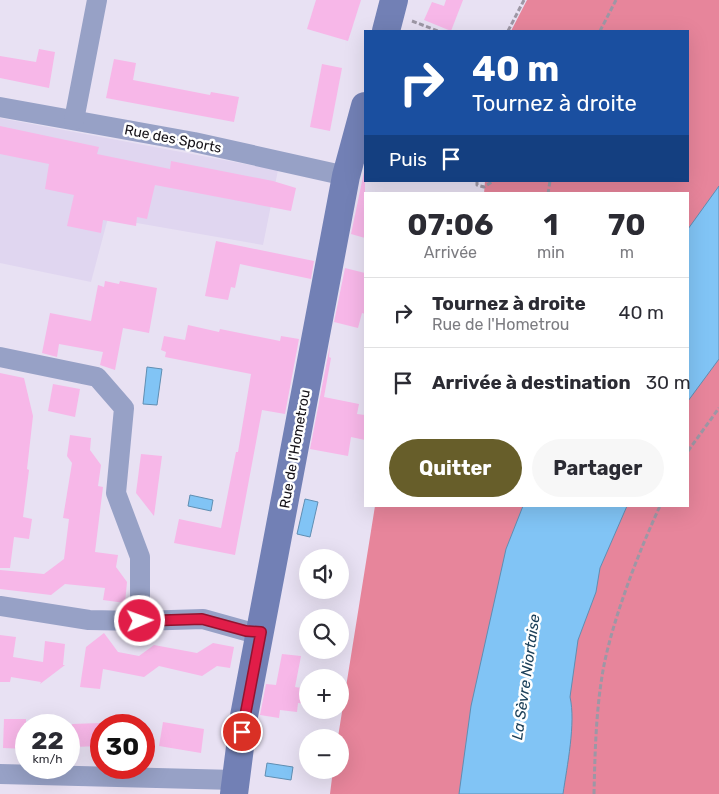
<!DOCTYPE html>
<html lang="fr">
<meta charset="utf-8">
<style>
body{margin:0;font-family:Rubik,sans-serif;background:#f7f7f7;color:#2b2b33;height:100vh;display:flex;flex-direction:column;font-size:19px;white-space:nowrap}
*{box-sizing:border-box;margin:0}
p{font-size:16px;color:#7c7c81}
.icon{flex:none;width:28px;height:28px;fill:none;stroke:currentColor;stroke-width:2;stroke-linecap:round;stroke-linejoin:round}
.map{position:relative;flex:1;overflow:hidden}
.sheet{position:absolute;left:364px;top:192px;width:325px;height:315px;display:flex;flex-direction:column;background:#fff;border-radius:0px;box-shadow:0 5px 20px #0002}
.sheet>*{flex:none}
.banner{position:absolute;left:364px;top:30px;width:325px;height:152px;border-radius:0px;box-shadow:0 5px 20px #0002;background:#1a4fa0;color:#fff;overflow:hidden}
.controls{position:absolute;left:299px;top:549px;display:grid;gap:10px}
.controls a{display:grid;place-items:center;width:50px;height:50px;border-radius:50%;background:#fff;box-shadow:0 5px 20px #0002;font-size:25px}
.speed{position:absolute;left:15px;top:714px;display:flex;gap:10px;font-size:25px;font-weight:700;text-align:center}
.speed>*{display:grid;place-content:center;width:65px;height:65px;border-radius:50%;background:#fff;box-shadow:0 5px 20px #0002;line-height:1}
.speed small{font-size:12px;font-weight:400}
.speed .limit{border:8px solid #d22;background:#fff;color:#111}
.pin{position:absolute;display:grid;place-items:center;width:42px;height:42px;color:#fff;margin:-21px;border:2px solid #fff;border-radius:50%;box-shadow:0 1px 5px #0007}
.me{position:absolute;width:55px;margin:-28px;rotate:88deg;stroke-linejoin:round;filter:drop-shadow(0 0 4px #0008)}
.turn{display:flex;align-items:center;gap:18px;height:105px;padding:0 25px;font-size:22px}
.turn .icon{width:65px;height:65px;stroke-width:2.5}
.turn b{display:block;font-size:35px;line-height:42px}
.then{display:flex;align-items:center;height:48px;padding:0 25px;background:#0003;gap:10px;font-size:19px}
.eta{display:flex;justify-content:space-evenly;align-items:center;height:85px;text-align:center}
.eta b{font-size:30px;font-weight:700;line-height:35px}
.button{display:flex;gap:10px;margin-top:auto;padding:10px 25px}
.button a{flex:1;height:58px;border-radius:30px;background:#675e2a;color:#fff;font-size:20px;font-weight:700;line-height:58px;text-align:center}
.button a+a{background:#f7f7f7;color:#2b2b33}
ul{padding:0;list-style:none}
li{display:flex;align-items:center;gap:15px;height:70px;padding:0 25px;border-top:1px solid #e1e1e2}
li div{flex:1}
li b{display:block;font-size:19px}
li em{font-style:normal}
.map>svg:first-child{display:block}
</style>
<div class="map">
<svg width="719" height="794" viewBox="0 0 719 794">
<rect width="100%" height="100%" fill="#e8e1f3"/>
<!-- built -->
<path fill="#e0d6f0" d="M0,118L278,170L263,245L108,218L91,282L0,263Z"/>
<!-- forest -->
<path fill="#e7859b" d="M527,0H719V794H330L333,770H340V738L338,737L375,506H688V194H484L485,181H688V31H511Z"/>
<!-- water -->
<g fill="#81c4f5" stroke="#608eb2">
<path d="M719,186V359L688,401V229Z"/>
<path d="M147,367L162,369L157,405L143,404Z"/>
<path d="M190,495L213,500L211,511L188,506Z"/>
<path d="M305,499L318,502L310,537L297,534Z"/>
<path d="M523,506H627L600,568L596,592L578,640L570,697C576,723 567,766 563,794H459L471,706L506,549Z"/>
<path d="M267,763L293,767L291,780L265,776Z"/>
</g>
<!-- building -->
<g fill="#f7b7e8">
<path d="M316,0H361L348,41L307,29Z"/>
<path d="M446,0H463L451,31L424,20L432,2L444,6Z"/>
<path d="M39,49L55,52L49,88L0,78V56L36,62Z"/>
<path d="M114,59L136,63L133,80L210,95L211,92L239,97L234,122L106,98Z"/>
<path d="M322,64L342,68L330,131L310,127Z"/>
<path d="M0,126L99,147L97,154L170,169L171,161L273,181L296,188L291,211L155,185L147,219L137,217L136,226L103,220L101,233L67,226L74,195L45,189L49,164L0,154Z"/>
<path d="M365,167V238L351,234Z"/>
<path d="M216,241L314,261L311,279L240,264L235,288L231,287L228,300L205,296Z"/>
<path d="M345,268L365,273V314L362,313L358,328L334,322Z"/>
<path d="M105,281L119,284L120,281L157,288L149,333L123,328L115,370L100,365L103,352L59,344L57,357L42,353L50,313L91,321L98,285L104,287Z"/>
<path d="M188,325L219,332L220,329L280,341L281,336L299,339L285,414L262,410L235,555L174,543L179,519L221,528L236,452H238L251,374L165,357L166,352L161,350L164,336L185,340Z"/>
<path d="M330,345L329,357L331,358L324,397L359,404L357,414L365,415V440L351,437L348,456L310,449Z"/>
<path d="M0,373L24,378L33,416L27,469L29,470L23,517L32,519L29,539L14,537L10,568H0Z"/>
<path d="M53,384L80,389L75,417L48,411Z"/>
<path d="M70,435L91,438L90,450L101,465L98,486L103,487L95,552L118,555L116,567L127,582L125,603L103,600L105,588L65,584L51,595L0,589V570L44,574L64,559L69,519L63,518L72,463L67,456Z"/>
<path d="M141,454L162,456L154,516L136,493Z"/>
<path d="M104,633L118,652L139,656L154,645L197,653L213,643L234,647L230,668L217,666L202,676L159,666L144,677L103,669L100,689L80,687L86,647Z"/>
<path d="M0,635L16,637L13,657L43,662L45,641L65,644L63,665H65L40,684L41,682L11,677L10,682H0Z"/>
<path d="M282,654L301,656L295,687L308,689V704L298,703L297,712L280,710L279,718L260,715L266,684L276,685Z"/>
<path d="M4,719H26V749L3,748Z"/>
<path d="M163,722L204,729L201,753L159,746Z"/>
<path d="M101,723V746L73,747L72,724Z"/>
</g>
<g fill="none" stroke-linecap="round" stroke-linejoin="round">
<!-- path -->
<g stroke="#9d97a5" stroke-width="3" stroke-dasharray="5 2.5" stroke-linecap="butt">
<path d="M412,21L438,31"/>
<path d="M508,31L524,0"/>
<path d="M600,31L616,0"/>
<path d="M477,181V185L484,187L493,181"/>
<path d="M548,194L550,181"/>
<path d="M688,451L719,408"/>
<path d="M594,794C595,751 596,707 604,665C614,616 639,551 660,506"/>
</g>
<!-- street -->
<g stroke="#97a1c6" stroke-width="20">
<path d="M0,107L194,142L346,176"/>
<path d="M74,120L97,0"/>
<path d="M0,357L97,377L124,408L116,493L140,557V621"/>
<path d="M0,606L89,620L140,621L203,619L246,631L261,632"/>
<path d="M0,774L235,780"/>
</g>
<!-- secondary -->
<g stroke="#7280b5" stroke-width="28">
<path d="M386,31L394,0"/>
<path d="M234,794L244,716L346,176L365,106"/>
</g>
</g>
<g fill="none" stroke-linecap="round" stroke-linejoin="round">
<defs>
<path id="route" d="M140,621L202,619L246,631L261,632L242,732"/>
</defs>
<!-- route casing -->
<use href="#route" stroke="#92132f" stroke-width="12"/>
<!-- route -->
<use href="#route" stroke="#e11d48" stroke-width="9"/>
</g>
<g text-anchor="middle" dominant-baseline="central" stroke-width="5" stroke-linejoin="round" paint-order="stroke">
<!-- street labels -->
<g font-size="14" fill="#141117" stroke="#fff">
<text transform="translate(173 139) rotate(11)">Rue des Sports</text>
<text transform="translate(295 449) rotate(-80)">Rue de l'Hometrou</text>
</g>
<!-- water labels -->
<g font-size="15" font-style="italic" fill="#1c4059" stroke="#fff">
<text transform="translate(526 677) rotate(-82)">La Sèvre Niortaise</text>
</g>
</g>
</svg>
<div class="controls">
<a><svg class="icon" aria-label="sound" viewBox="0 0 24 24"><path d="M4 9h4l5-4v14l-5-4H4zM17 9q2 3 0 6"/></svg></a>
<a><svg class="icon" aria-label="search" viewBox="0 0 24 24"><circle cx="10" cy="10" r="6"/><path d="M15 15l6 6"/></svg></a>
<a>+</a>
<a>−</a>
</div>
<div class="speed"><div>22<small>km/h</small></div><div class="limit">30</div></div>
<div class="pin" style="left:242px;top:732px;background:#d93025"><svg class="icon" aria-label="arrive" viewBox="0 0 24 24"><path d="M6 21V4h12l-3 4 3 4H6"/></svg></div>
<svg class="me" style="left:140px;top:621px" viewBox="-20 -20 40 40"><circle r="17" fill="#e11d48" stroke="#fff" stroke-width="3"/><path d="M0-11L8 9 0 5-8 9z" fill="#fff"/></svg>
<div class="banner">
<div class="turn"><svg class="icon" aria-label="right" viewBox="0 0 24 24"><path d="M7 20v-9h11M14 6l5 5-5 5"/></svg><div><b>40 m</b>Tournez à droite</div></div>
<div class="then">Puis<svg class="icon" aria-label="arrive" viewBox="0 0 24 24"><path d="M6 21V4h12l-3 4 3 4H6"/></svg></div>
</div>
<section class="sheet">
<div class="eta">
<div><b>07:06</b><p>Arrivée</p></div>
<div><b>1</b><p>min</p></div>
<div><b>70</b><p>m</p></div>
</div>
<ul>
<li><svg class="icon" aria-label="right" viewBox="0 0 24 24"><path d="M7 20v-9h11M14 6l5 5-5 5"/></svg><div><b>Tournez à droite</b><p>Rue de l'Hometrou</p></div><em>40 m</em></li>
<li><svg class="icon" aria-label="arrive" viewBox="0 0 24 24"><path d="M6 21V4h12l-3 4 3 4H6"/></svg><div><b>Arrivée à destination</b></div><em>30 m</em></li>
</ul>
<div class="button"><a>Quitter</a><a>Partager</a></div>
</section>
</div>
